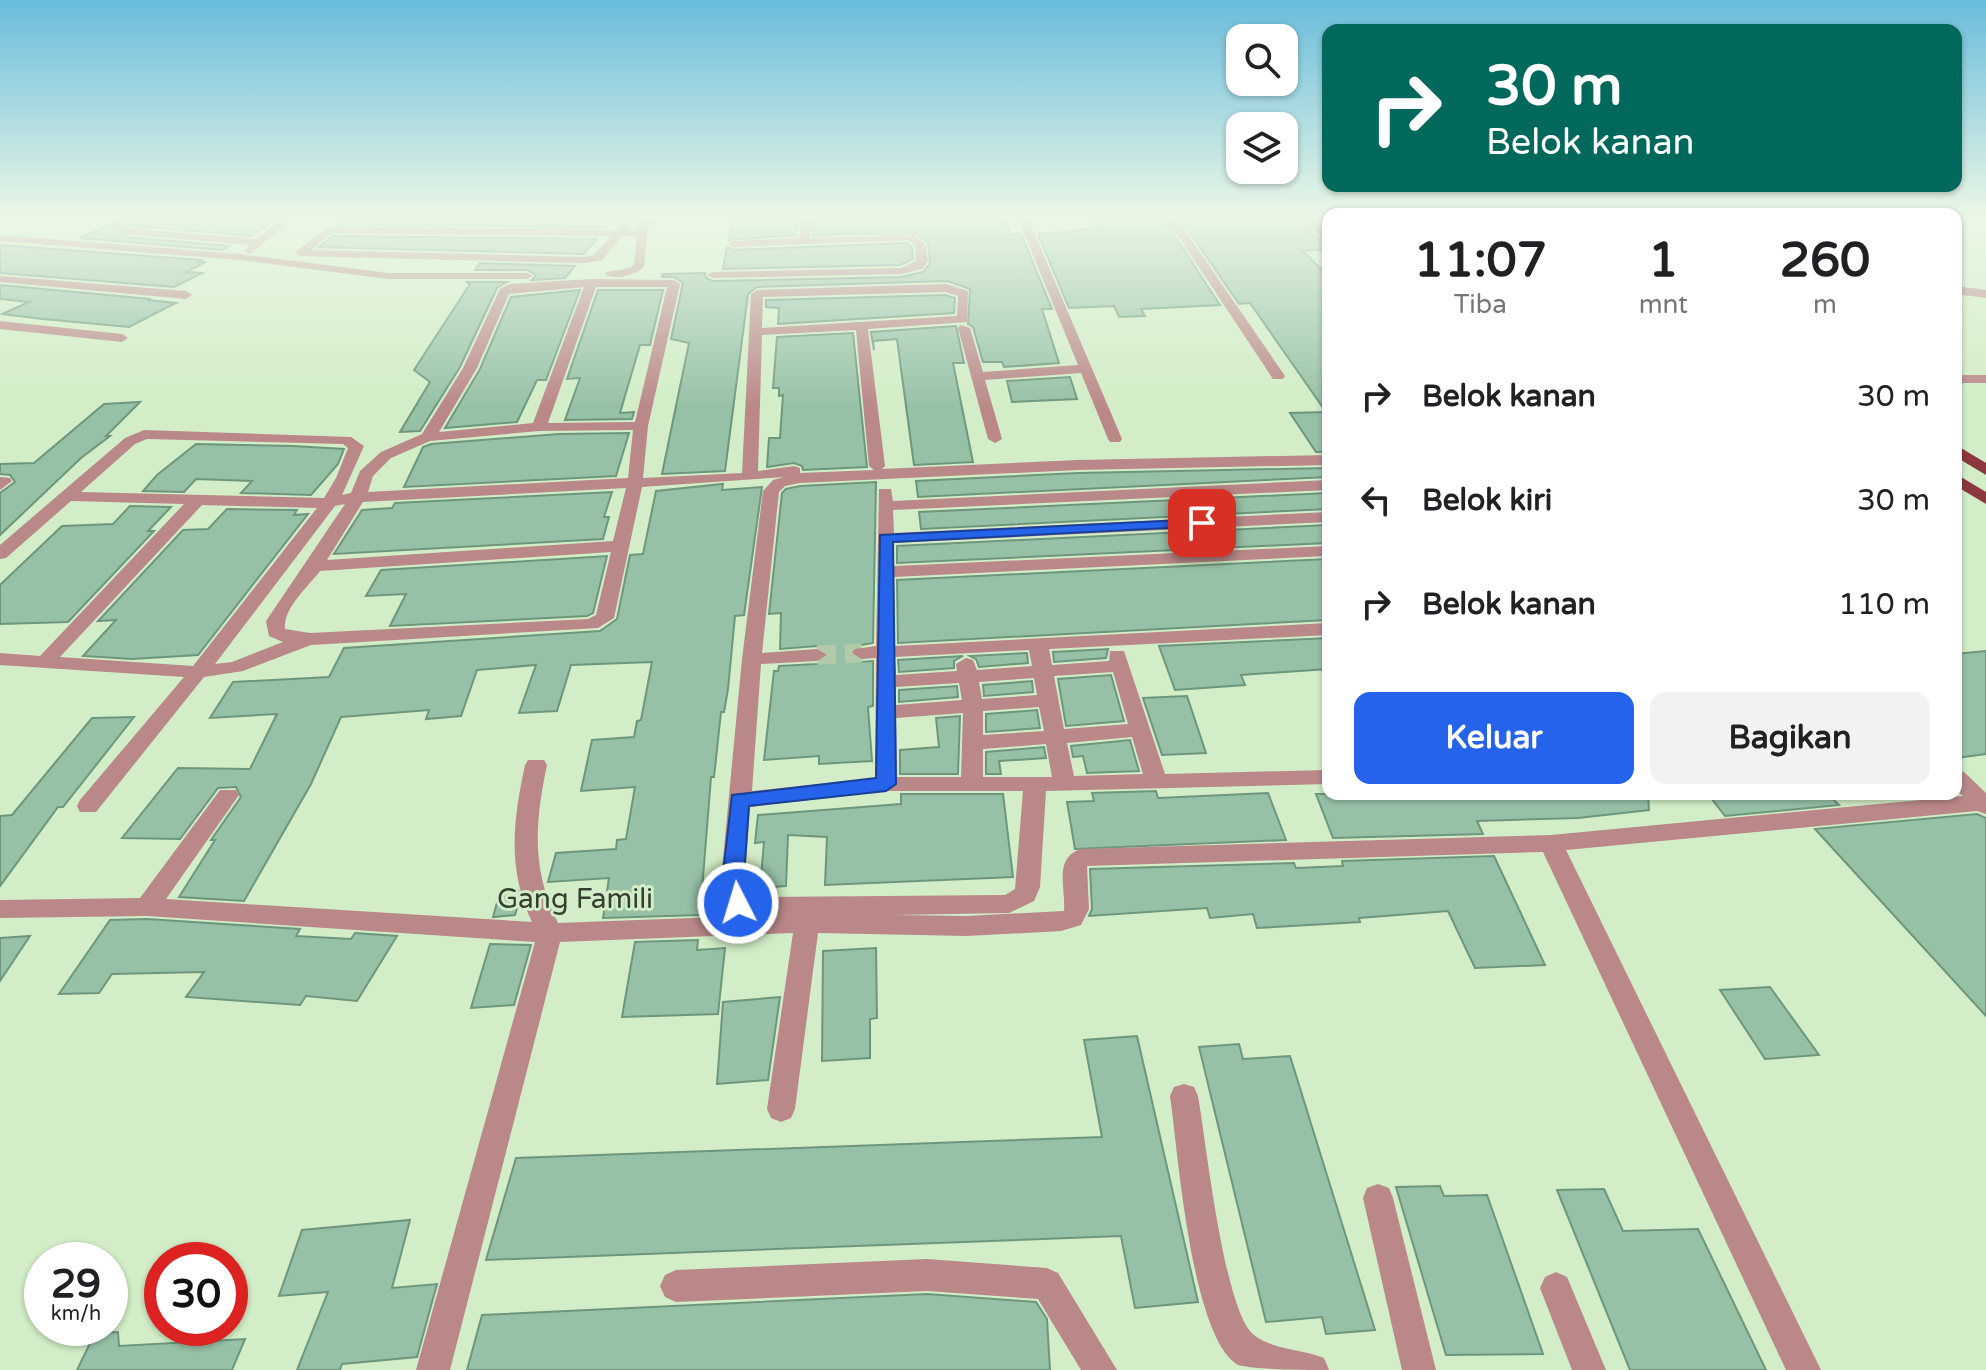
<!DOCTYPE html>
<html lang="id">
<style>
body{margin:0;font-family:"Varela Round",sans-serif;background:#f2f2f2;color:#202124;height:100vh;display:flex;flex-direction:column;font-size:30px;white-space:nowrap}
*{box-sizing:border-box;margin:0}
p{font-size:26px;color:#757577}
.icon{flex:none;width:44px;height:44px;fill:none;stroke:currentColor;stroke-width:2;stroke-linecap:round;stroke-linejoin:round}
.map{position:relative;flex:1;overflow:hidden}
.sheet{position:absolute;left:1322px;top:208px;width:640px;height:592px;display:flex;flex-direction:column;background:#fff;border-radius:16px;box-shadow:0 2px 6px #0004}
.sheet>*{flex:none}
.guide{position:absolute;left:1322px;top:24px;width:640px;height:168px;border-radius:16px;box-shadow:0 2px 6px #0004;background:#00695c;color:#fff;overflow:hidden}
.fabs{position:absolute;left:1226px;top:24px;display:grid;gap:16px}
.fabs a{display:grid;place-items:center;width:72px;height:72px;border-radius:16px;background:#fff;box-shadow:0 2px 6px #0004;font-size:40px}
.speed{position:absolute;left:24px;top:1242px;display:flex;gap:16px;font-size:40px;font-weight:700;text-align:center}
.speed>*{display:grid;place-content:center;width:104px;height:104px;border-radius:50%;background:#fff;box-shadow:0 2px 6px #0004;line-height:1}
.speed small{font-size:20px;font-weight:400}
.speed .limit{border:12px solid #d22;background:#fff;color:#111}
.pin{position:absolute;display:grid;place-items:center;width:68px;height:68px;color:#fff;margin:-34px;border-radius:16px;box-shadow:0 4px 12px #0006}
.me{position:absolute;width:88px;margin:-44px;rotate:355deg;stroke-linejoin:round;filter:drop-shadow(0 0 6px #0008)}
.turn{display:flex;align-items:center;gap:28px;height:168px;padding:0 32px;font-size:36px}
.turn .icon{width:104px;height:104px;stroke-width:2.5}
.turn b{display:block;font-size:56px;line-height:68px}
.eta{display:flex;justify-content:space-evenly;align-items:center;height:136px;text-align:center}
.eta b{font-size:48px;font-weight:700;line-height:56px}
.cta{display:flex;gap:16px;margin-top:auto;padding:16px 32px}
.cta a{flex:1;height:92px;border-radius:16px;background:#2563eb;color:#fff;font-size:32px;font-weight:700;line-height:92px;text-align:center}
.cta a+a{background:#f2f2f2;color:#202124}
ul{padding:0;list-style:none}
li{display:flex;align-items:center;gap:24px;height:104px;padding:0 32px}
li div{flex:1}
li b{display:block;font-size:30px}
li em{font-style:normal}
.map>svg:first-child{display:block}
</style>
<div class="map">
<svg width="1986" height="1370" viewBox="0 0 1986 1370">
<rect width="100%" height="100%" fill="#d2edc7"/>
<!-- building -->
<g fill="#97c1a7" stroke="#6e967d" stroke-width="2">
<path d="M131,216H237L276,219L251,236L126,225L118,230L126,237L229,246L222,250L79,238Z"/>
<path d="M351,216H529L612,218L605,227L342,224Z"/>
<path d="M776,216H799L796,235L729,240L733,218Z"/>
<path d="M815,216H1004L1010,235L1021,234L1052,309H1042L1059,363L1004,367L1002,362H983L973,327L968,324L970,289L947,281L757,287L748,294L725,471L662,474L689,343L671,339L683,283L674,277H662L663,274L705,273L706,278L713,281L901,277L923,272L930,263L928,243L916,233L813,235Z"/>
<path d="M1151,216L1163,218L1220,305L1141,309L1145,316L1119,317L1114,306L1069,308L1038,234L1101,228L1094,219Z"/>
<path d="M1296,216L1328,249L1303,251L1328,276V452H1316L1290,413L1326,412L1250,303L1239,304L1180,218Z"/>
<path d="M333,236L597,239L584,254L319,247Z"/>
<path d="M907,243L912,247L913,259L900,265L723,269L727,247L733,250Z"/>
<path d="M0,245L201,260L197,262H206L186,272L202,273L174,287L0,273Z"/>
<path d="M480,263L575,266L565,278L532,280L536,275L527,270H475Z"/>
<path d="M466,282H507L497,288L460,367L420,431L400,432L430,382L414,370L470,284Z"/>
<path d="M0,285L151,299L147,300L176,303L129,327L43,319L2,314L29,302L0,299Z"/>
<path d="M580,290L546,380H537L517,422L445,428L480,369L511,297Z"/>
<path d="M598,290H663L650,345H640L620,413L634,412L632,419L565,420L580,378L567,379Z"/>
<path d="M945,295L955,298L954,313L778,324L779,308L766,307V300Z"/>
<path d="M956,326L964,363H953L973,462L914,465L897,339L873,341L874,350L871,332Z"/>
<path d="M853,333L867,467L803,470L802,466L794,463L767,467L769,438H780L783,395L779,396V388H773L777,337Z"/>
<path d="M1070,377L1077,399L1012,402L1007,381Z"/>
<path d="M140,402L106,436H110L81,458L0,535V493L15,482L10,475L0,474V464L34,463L104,404Z"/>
<path d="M629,433L616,476L404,487L423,447L431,444L559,434Z"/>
<path d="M196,444L293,446L344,449L338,464L311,495L241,493L252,481L196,479L184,492L143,491L157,475Z"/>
<path d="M1328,468V477L918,497L916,481L1078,473Z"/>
<path d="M876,482L873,643L855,646L849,654L860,662L873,661V706L868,707L872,761L819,764V756L764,760L774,671H778L779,666L817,664L830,656L817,646L780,649L781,613L769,614L782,493L786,489L800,486Z"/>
<path d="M723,484L722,490L762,487L744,615L735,616L728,689L724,712H721L714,777H711L700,915L603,918L609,878L548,882L556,853L616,849L617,840L626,839L635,787L581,791L592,740L634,737L637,721L641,720L652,662L571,665L557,711L519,713L536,665L477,670L461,716L426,719L429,710L341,717L311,784L244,901L179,897L215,840H211L241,797L236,787L218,788L180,839L122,838L178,768L250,769L277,714L210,718L233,682L329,677L344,648L600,631L617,619L630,555L643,554L656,491Z"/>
<path d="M612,492L604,517H609L603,539L334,554L362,510L392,508L395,503Z"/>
<path d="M1328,493V509L921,529L919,512Z"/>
<path d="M130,506L171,507L148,531H154L68,622L0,624V585L62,526L113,524Z"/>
<path d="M227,509L297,510L294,515L308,514L198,655L132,659L83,656L116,620L98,621L183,530L208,529Z"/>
<path d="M1328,525V543L897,563V546Z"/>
<path d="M607,556L593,613L587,616L390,626L406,594L366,596L381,570Z"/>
<path d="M1328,559V620L898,643L897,580Z"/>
<path d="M1328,638V669L1241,675L1245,685L1175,690L1159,646Z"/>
<path d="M1108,649L1106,658L1054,662L1053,652Z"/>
<path d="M1986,651V754L1956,758V654Z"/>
<path d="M1027,653L1028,663L979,667L976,659L970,656Z"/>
<path d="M963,656L954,661V668L899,672L898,660Z"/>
<path d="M1111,675L1124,721L1066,726L1058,679Z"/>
<path d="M1032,681L1033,692L984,696L983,685Z"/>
<path d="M957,686L958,697L899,702V690Z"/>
<path d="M1187,696L1206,753L1162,755L1143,698Z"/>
<path d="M1037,710L1040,728L986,732V714Z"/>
<path d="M960,716L958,774H900V750L939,747L936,718Z"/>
<path d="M134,717L63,807H58L0,886V816L12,815L92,718Z"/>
<path d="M1130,740L1139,771L1087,773L1083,756L1073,757L1071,746Z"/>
<path d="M1044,747L1046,758L999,761L1001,774H986V752Z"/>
<path d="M1156,791L1158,798L1268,793L1286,840L1075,849L1067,802L1094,801L1092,793Z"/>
<path d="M901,794H1003L1013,877L825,885L827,837L788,835L786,886L760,888L764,842L755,843L758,815L901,804Z"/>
<path d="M1316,794H1648L1649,810L1578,818L1477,821L1483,834L1333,838Z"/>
<path d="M1708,794H1828L1839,805L1725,816Z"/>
<path d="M1977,814L1986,818V1016L1815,829Z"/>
<path d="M1494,856L1545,965L1475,968L1448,911L1359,918L1360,922L1257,928L1253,914L1210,918L1207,908L1089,916L1092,909L1090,869L1294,863L1296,868L1343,866L1342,861Z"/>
<path d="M518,890L520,898L515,915L493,917L500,892Z"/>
<path d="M147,919L300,929L296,936L351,939L355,933L397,936L357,1001L306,996L300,1005L186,997L204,972L112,974L99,993L59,994L110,920Z"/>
<path d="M30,936L0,981V938Z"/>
<path d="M698,940L697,950L725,948L718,1014L622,1017L635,942Z"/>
<path d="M490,944L531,945L514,1005L471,1008Z"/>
<path d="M876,948L877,1018L870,1019V1058L822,1061L823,951Z"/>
<path d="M1770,987L1819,1055L1765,1059L1720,990Z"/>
<path d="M780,997L768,1080L717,1084L723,1002Z"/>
<path d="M1137,1036L1198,1302L1135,1308L1121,1236L486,1260L516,1158L1102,1137L1084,1040Z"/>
<path d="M1239,1044L1243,1059L1290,1056L1375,1330L1326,1334L1322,1317L1266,1322L1199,1047Z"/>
<path d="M1440,1186L1444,1196L1487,1195L1543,1354L1446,1355L1396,1187Z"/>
<path d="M1604,1189L1623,1231L1698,1229L1766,1370H1630L1557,1190Z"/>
<path d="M410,1220L392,1288L437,1284L417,1357L342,1364L340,1370H297L328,1292L279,1296L302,1230Z"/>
<path d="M927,1294L1036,1302L1047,1319L1050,1370H467L482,1315Z"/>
<path d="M118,1332L119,1346L245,1339L232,1370H77L95,1333Z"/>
</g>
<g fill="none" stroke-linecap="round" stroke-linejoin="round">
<!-- minor-tunnel -->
<path stroke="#b2caa9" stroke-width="19" stroke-dasharray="19 9" stroke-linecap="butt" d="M817,655L862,653"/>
<!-- minor -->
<g fill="#ba8889" fill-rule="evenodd">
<path d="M284,216H296L250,254L244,251L250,245L126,234L121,231L126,228L257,239Z"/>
<path d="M628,216H639L628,230H637C642,213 660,216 675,216L657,221L648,227L644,267C635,275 615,281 605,274L607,272L630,268L634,264L637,236H622L602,260L584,263L300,256L294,253L329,227L616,230ZM332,233L611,236L594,255L584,257L311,250Z"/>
<path d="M802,216H812L810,238L914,235L925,244L928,261L922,269L901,274L713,278L707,275L713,272L901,268L916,261L915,245L908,240L733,247L728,244L733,241L799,238Z"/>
<path d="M1017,216H1027L1122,439L1120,442H1110L1108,439L1081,373L985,380L1002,439L995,443L988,439L958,328L960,325L970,328L983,372L1078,365Z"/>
<path d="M1165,216H1175L1285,376L1283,379H1273Z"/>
<path d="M1299,216H1310L1328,236V246Z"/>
<path d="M0,235L240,254L388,273H527L533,276L527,279H388L240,260L0,241Z"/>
<path d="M0,276L186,291L192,295L186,299L0,282Z"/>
<path d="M591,279L674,280L680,284L648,426L643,478L742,473L751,294L757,290L946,284L968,291L967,322L868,329L885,466L882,469L1078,460L1328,455V465L1078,470L800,483L785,486L779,492L762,653L817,649L827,655L817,661L761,664L752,791L875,778L876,658L862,659L852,653L855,649L876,646L879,489H891L893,501L1328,480V490L893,510L894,533L1328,512V522L894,543V566L1328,546V556L894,577L895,646L1328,623V635L1049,649L1052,665L1109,661L1110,651H1124L1165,774L1328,770V784L1046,791L1040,887L1034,901L1009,913L893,915L967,916L1064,911C1066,889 1053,858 1081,849L1551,835L1963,796L1956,790V770L1964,772L1986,793V814L1977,811L1566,850L1821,1370H1786L1543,852L1087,866L1089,909L1081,925L1061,931L967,936L818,933L795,1109L791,1118L781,1122L771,1118L767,1109L793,933L560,942L450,1370H416L535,942L147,916L0,918V900L140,898L220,790H236L239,795L166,899L532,922C507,869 513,821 525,765L528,760H544L547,765C535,822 531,870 558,923L744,916L729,910L720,890L742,659L763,491L773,480L784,477L642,487L614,618L598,628L311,645L243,671L204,677L96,812H80L77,806L80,800L184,677L0,665V653L40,656L184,504L71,501L6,558L0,559V545L125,438L144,430L351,437L364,446L342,495L351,493L360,471L381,452L422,434L463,368L500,289L510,284ZM584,287L533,423L439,432L477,368L509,294ZM596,287H667L635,422L548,423ZM945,292L958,296L957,316L762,328L763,297ZM856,330L869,466L874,470L800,473V468L794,466L758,471L762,335ZM633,430L628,478L368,492L373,476L391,458L430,441L539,431ZM147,439L343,444L348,448L336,478L324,498L81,492L135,444ZM626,488L613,541L327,560L363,502ZM345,504L266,621L269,636L283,642L232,662L215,664L335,506ZM202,505L317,508L193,666L60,657ZM611,552L596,615L588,619L310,633L285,629C283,608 308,587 320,571ZM1029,650L1032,666L977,670L973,660L966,658L956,664L957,671L896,675L895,657ZM1113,672L1128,724L1064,729L1054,676ZM1034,678L1037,695L982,699L979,682ZM959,683L962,700L896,705V687ZM1039,707L1044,731L983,735V711ZM963,713L961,777H897L896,718ZM1132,737L1143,774L1074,776L1067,743ZM1046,744L1052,777H983V749ZM886,791H1023L1015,889L1005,895L747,897L744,890L750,807Z"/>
<path d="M1956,286L1986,290V298L1956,294Z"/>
<path d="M0,321L122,334L128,338L122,342L0,329Z"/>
<rect x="1956" y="375" width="30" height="8"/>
<path d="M0,477L10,478L12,481L0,490Z"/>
<path d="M1184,1084L1194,1087L1198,1096C1206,1140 1224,1312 1254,1335C1273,1350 1302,1349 1324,1358L1329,1370C1305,1370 1259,1370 1238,1365C1191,1338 1178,1151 1170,1096L1174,1087Z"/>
<path d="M1378,1184L1389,1188L1393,1198L1436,1370H1402L1363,1198L1367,1188Z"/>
<path d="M927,1259L1047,1268L1058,1273L1117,1370H1081L1038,1299L927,1291L676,1302L665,1297L660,1286L665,1275L676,1270Z"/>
<path d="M1556,1272L1567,1277L1606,1370H1572L1540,1288L1545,1277Z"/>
</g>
<!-- major -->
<g fill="#8d3840" fill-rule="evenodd">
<path d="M1956,445L1986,463V475L1956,457Z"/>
<path d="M1956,474L1986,492V504L1956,486Z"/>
</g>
</g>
<!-- sky -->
<linearGradient id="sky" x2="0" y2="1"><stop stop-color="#69bcdc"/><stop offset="0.53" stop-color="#ebf7e6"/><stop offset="1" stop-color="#ebf7e6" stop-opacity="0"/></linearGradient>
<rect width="1986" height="408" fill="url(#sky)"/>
<!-- route -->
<path fill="#2563eb" stroke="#184099" stroke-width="2" d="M1202,519L1209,523L1207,526L893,542L896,784L886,791L749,806L743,890L749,903L746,909L738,912L730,909L721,890L732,795L876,778L880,535Z"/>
<g text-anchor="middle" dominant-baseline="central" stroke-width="6" stroke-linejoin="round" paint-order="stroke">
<!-- near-street labels -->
<g font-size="28" fill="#343f30" stroke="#d2edc7">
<text x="575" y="899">Gang Famili</text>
</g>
</g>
</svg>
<div class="fabs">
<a><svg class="icon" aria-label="search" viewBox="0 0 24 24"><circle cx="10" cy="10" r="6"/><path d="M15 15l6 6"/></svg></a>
<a><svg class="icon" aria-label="layers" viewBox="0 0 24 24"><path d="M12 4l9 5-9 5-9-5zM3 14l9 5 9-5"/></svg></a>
</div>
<div class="speed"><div>29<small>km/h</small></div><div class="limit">30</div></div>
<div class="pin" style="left:1202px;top:523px;background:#d93025"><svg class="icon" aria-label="arrive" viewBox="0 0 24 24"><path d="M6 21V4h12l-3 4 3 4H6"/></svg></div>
<svg class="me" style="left:738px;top:903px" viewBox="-20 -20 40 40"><circle r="17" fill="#2563eb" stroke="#fff" stroke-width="3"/><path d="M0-11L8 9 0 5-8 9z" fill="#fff"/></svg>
<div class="guide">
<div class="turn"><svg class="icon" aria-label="right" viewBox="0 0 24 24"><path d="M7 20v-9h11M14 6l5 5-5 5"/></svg><div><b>30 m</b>Belok kanan</div></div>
</div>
<section class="sheet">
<div class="eta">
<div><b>11:07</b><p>Tiba</p></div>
<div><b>1</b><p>mnt</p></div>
<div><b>260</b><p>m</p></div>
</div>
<ul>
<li><svg class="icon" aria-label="right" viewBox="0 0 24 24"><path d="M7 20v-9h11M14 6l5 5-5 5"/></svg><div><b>Belok kanan</b></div><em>30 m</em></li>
<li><svg class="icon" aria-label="left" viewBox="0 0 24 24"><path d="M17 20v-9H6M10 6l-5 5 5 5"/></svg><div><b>Belok kiri</b></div><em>30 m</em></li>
<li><svg class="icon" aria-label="right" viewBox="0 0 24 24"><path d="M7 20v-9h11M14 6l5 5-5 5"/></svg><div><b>Belok kanan</b></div><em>110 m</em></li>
</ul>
<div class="cta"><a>Keluar</a><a>Bagikan</a></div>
</section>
</div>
